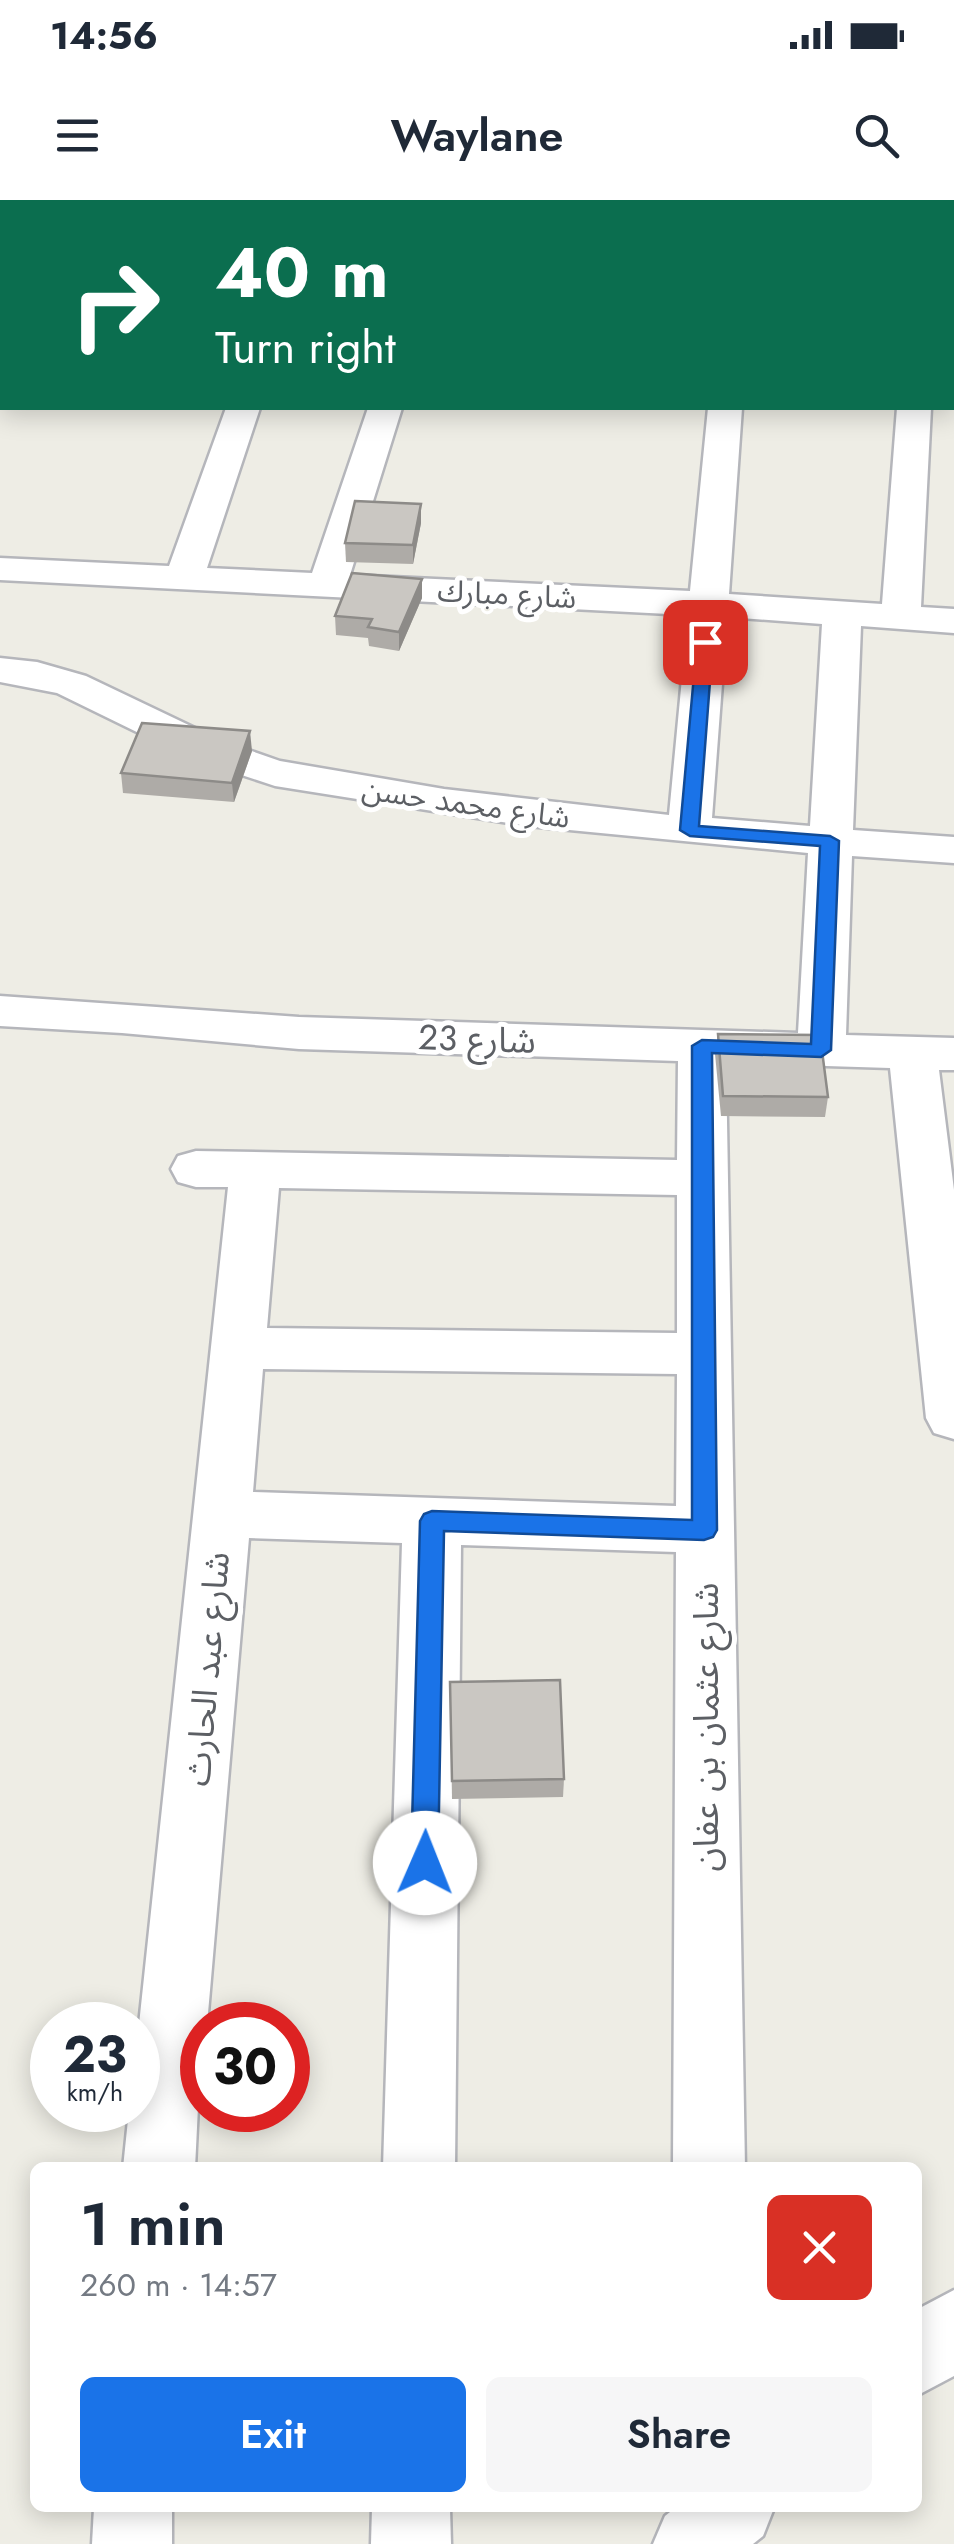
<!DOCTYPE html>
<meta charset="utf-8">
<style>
body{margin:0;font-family:Jost,"Noto Sans Arabic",sans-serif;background:#f6f6f7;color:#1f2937;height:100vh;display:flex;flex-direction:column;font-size:38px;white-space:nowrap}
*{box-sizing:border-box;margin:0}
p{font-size:32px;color:#747a83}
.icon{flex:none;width:55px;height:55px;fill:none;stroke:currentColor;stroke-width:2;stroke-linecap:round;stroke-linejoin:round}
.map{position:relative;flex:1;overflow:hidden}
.panel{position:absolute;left:30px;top:1962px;width:892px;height:350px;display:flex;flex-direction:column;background:#fff;border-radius:15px;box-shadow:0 5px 25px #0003}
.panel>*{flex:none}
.banner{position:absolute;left:0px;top:0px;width:955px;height:210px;box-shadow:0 5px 25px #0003;background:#0b6e4f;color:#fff;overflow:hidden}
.speed{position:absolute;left:30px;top:1802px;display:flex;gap:20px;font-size:50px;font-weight:700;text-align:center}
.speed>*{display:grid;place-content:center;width:130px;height:130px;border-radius:50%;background:#fff;box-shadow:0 5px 25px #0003;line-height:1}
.speed small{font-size:25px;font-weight:400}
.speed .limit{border:15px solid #d22;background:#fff;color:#111}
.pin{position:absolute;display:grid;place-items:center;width:85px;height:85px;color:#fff;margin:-42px;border-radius:20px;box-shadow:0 5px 15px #0006}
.me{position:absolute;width:110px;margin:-55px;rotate:1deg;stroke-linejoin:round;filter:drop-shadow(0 0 8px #0008)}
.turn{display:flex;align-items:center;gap:35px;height:210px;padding:0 50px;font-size:45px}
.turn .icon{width:130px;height:130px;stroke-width:2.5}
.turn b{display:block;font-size:70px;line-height:85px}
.round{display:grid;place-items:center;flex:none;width:105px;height:105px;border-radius:15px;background:#f6f6f7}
.summary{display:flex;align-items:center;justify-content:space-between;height:170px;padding:0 50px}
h1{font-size:60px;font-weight:600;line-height:75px}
.button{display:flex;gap:20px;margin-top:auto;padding:20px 50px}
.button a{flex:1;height:115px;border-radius:15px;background:#1a73e8;color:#fff;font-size:40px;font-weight:600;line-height:115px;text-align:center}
.button a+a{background:#f6f6f7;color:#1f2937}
.status{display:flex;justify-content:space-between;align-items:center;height:70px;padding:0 50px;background:#fff;direction:ltr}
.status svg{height:28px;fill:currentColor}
header{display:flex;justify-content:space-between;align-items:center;height:130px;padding:0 50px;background:#fff;font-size:45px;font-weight:600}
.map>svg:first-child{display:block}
</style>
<div class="status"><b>14:56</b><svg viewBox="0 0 49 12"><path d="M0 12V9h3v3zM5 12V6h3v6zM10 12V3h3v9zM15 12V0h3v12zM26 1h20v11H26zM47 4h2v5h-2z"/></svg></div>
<header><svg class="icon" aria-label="menu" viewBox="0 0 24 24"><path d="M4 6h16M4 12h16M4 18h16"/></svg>Waylane<svg class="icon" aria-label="search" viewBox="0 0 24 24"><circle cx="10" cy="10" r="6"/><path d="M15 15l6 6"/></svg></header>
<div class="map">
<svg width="954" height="2344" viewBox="0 0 954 2344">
<rect width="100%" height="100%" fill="#eeede5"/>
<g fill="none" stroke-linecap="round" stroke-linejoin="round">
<defs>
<g id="minor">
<rect x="952" y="175" width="2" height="20"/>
<path d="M226,208H260L207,368L312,373L368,208H402L350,375L690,391L708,208H742L729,394L882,404L897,208H931L921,407L954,409V433L861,426L853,630L954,637V663L852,656L846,835L954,838V870H939L954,990V1239L934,1233L926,1218L890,868L726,863L745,1968H673L676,1352L461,1345L455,1968H383L402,1343L249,1338L207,1825H202L195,1968H123L129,1910H138V1834L228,987H196L178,982L171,969L178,956L196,951L677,960L678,861L299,849L122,833L0,826V796L299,817L798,833L808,653L528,626L275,586L190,558L57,493L0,482V458L37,462L86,476L220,540L280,561L444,589L669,615L688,415L0,380V358L169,366ZM727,417L822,424L810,626L712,618ZM279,988L677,995V1133L267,1128ZM263,1169L677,1174L676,1306L253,1292Z"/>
<path d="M954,2090V2176L918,2195V2109Z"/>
<path d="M94,2308H172V2344H92Z"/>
<path d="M372,2308H450L451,2344H371Z"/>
<path d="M675,2308H774L763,2336L753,2344H653L665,2316Z"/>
</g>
</defs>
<!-- minor casing -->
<use href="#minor" stroke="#b5b6bb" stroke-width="5"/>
<!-- minor -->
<use href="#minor" fill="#fff" fill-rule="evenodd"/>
</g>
<!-- wall -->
<g fill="#aeaba7">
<rect x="0" y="104" width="2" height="51"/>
<path d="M421,323L413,364L346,362L345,343Z"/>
<path d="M422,379V398L399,451L369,446L368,438L336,435L335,416Z"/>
<path d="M252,551L234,602L123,593L121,573Z"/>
<path d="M718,834L828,897L825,917L721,916L715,854Z"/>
<path d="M450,1482L564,1579L563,1597L452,1599Z"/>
</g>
<!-- shaded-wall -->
<g fill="#8d8b88">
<path d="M421,304V323L413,364V345Z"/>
<path d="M422,379V398L399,451V432Z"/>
<path d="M250,531L252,551L234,602L232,583Z"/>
</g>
<!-- building -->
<g fill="#cac7c2" stroke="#8d8b88" stroke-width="2.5">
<path d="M0,104H2V138L0,137Z"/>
<path d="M355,301L421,304L413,345L345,343Z"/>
<path d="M352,373L422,379L399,432L368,427L372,419L335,416Z"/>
<path d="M142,523L250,531L232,583L121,573Z"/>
<path d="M718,834L820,835L828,897L723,896Z"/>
<path d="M560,1480L564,1579L452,1581L450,1482Z"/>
</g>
<!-- route -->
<path fill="#1a73e8" stroke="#114b97" stroke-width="2.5" d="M705,437L713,442L699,626L830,636L839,641L831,850L821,857L712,853L717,1330L713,1337L704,1340L444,1331L438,1663L434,1672L425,1675L415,1672L411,1663L420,1321L424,1314L432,1311L692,1320V846L702,840L811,844L820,646L690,636L680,630L697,442Z"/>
<g text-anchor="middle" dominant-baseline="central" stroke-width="10" stroke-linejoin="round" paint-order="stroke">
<!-- far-street labels -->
<g font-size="30" fill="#5c5f64" stroke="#fff">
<text transform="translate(507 394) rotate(3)">شارع مبارك</text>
<text transform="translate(466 603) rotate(8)">شارع محمد حسن</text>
</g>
<!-- street labels -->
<g font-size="35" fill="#5c5f64" stroke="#fff">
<text transform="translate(477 839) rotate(2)">شارع 23</text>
<text transform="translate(207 1469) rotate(-85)">شارع عبد الحارث</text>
<text transform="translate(706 1527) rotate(-90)">شارع عثمان بن عفان</text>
</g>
</g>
</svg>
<div class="speed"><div>23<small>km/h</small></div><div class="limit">30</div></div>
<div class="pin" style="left:705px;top:442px;background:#d93025"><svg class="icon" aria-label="arrive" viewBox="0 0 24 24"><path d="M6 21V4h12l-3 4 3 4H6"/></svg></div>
<svg class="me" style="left:425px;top:1663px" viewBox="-20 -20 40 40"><circle r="19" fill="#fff"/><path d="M0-13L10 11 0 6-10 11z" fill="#1a73e8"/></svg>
<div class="banner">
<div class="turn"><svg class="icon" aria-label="right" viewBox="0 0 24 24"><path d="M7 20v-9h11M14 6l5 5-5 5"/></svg><div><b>40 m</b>Turn right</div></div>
</div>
<section class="panel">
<div class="summary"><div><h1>1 min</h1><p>260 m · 14:57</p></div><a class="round" style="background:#d93025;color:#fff"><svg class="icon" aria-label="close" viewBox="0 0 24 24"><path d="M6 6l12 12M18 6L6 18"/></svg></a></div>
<div class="button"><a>Exit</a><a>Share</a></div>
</section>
</div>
